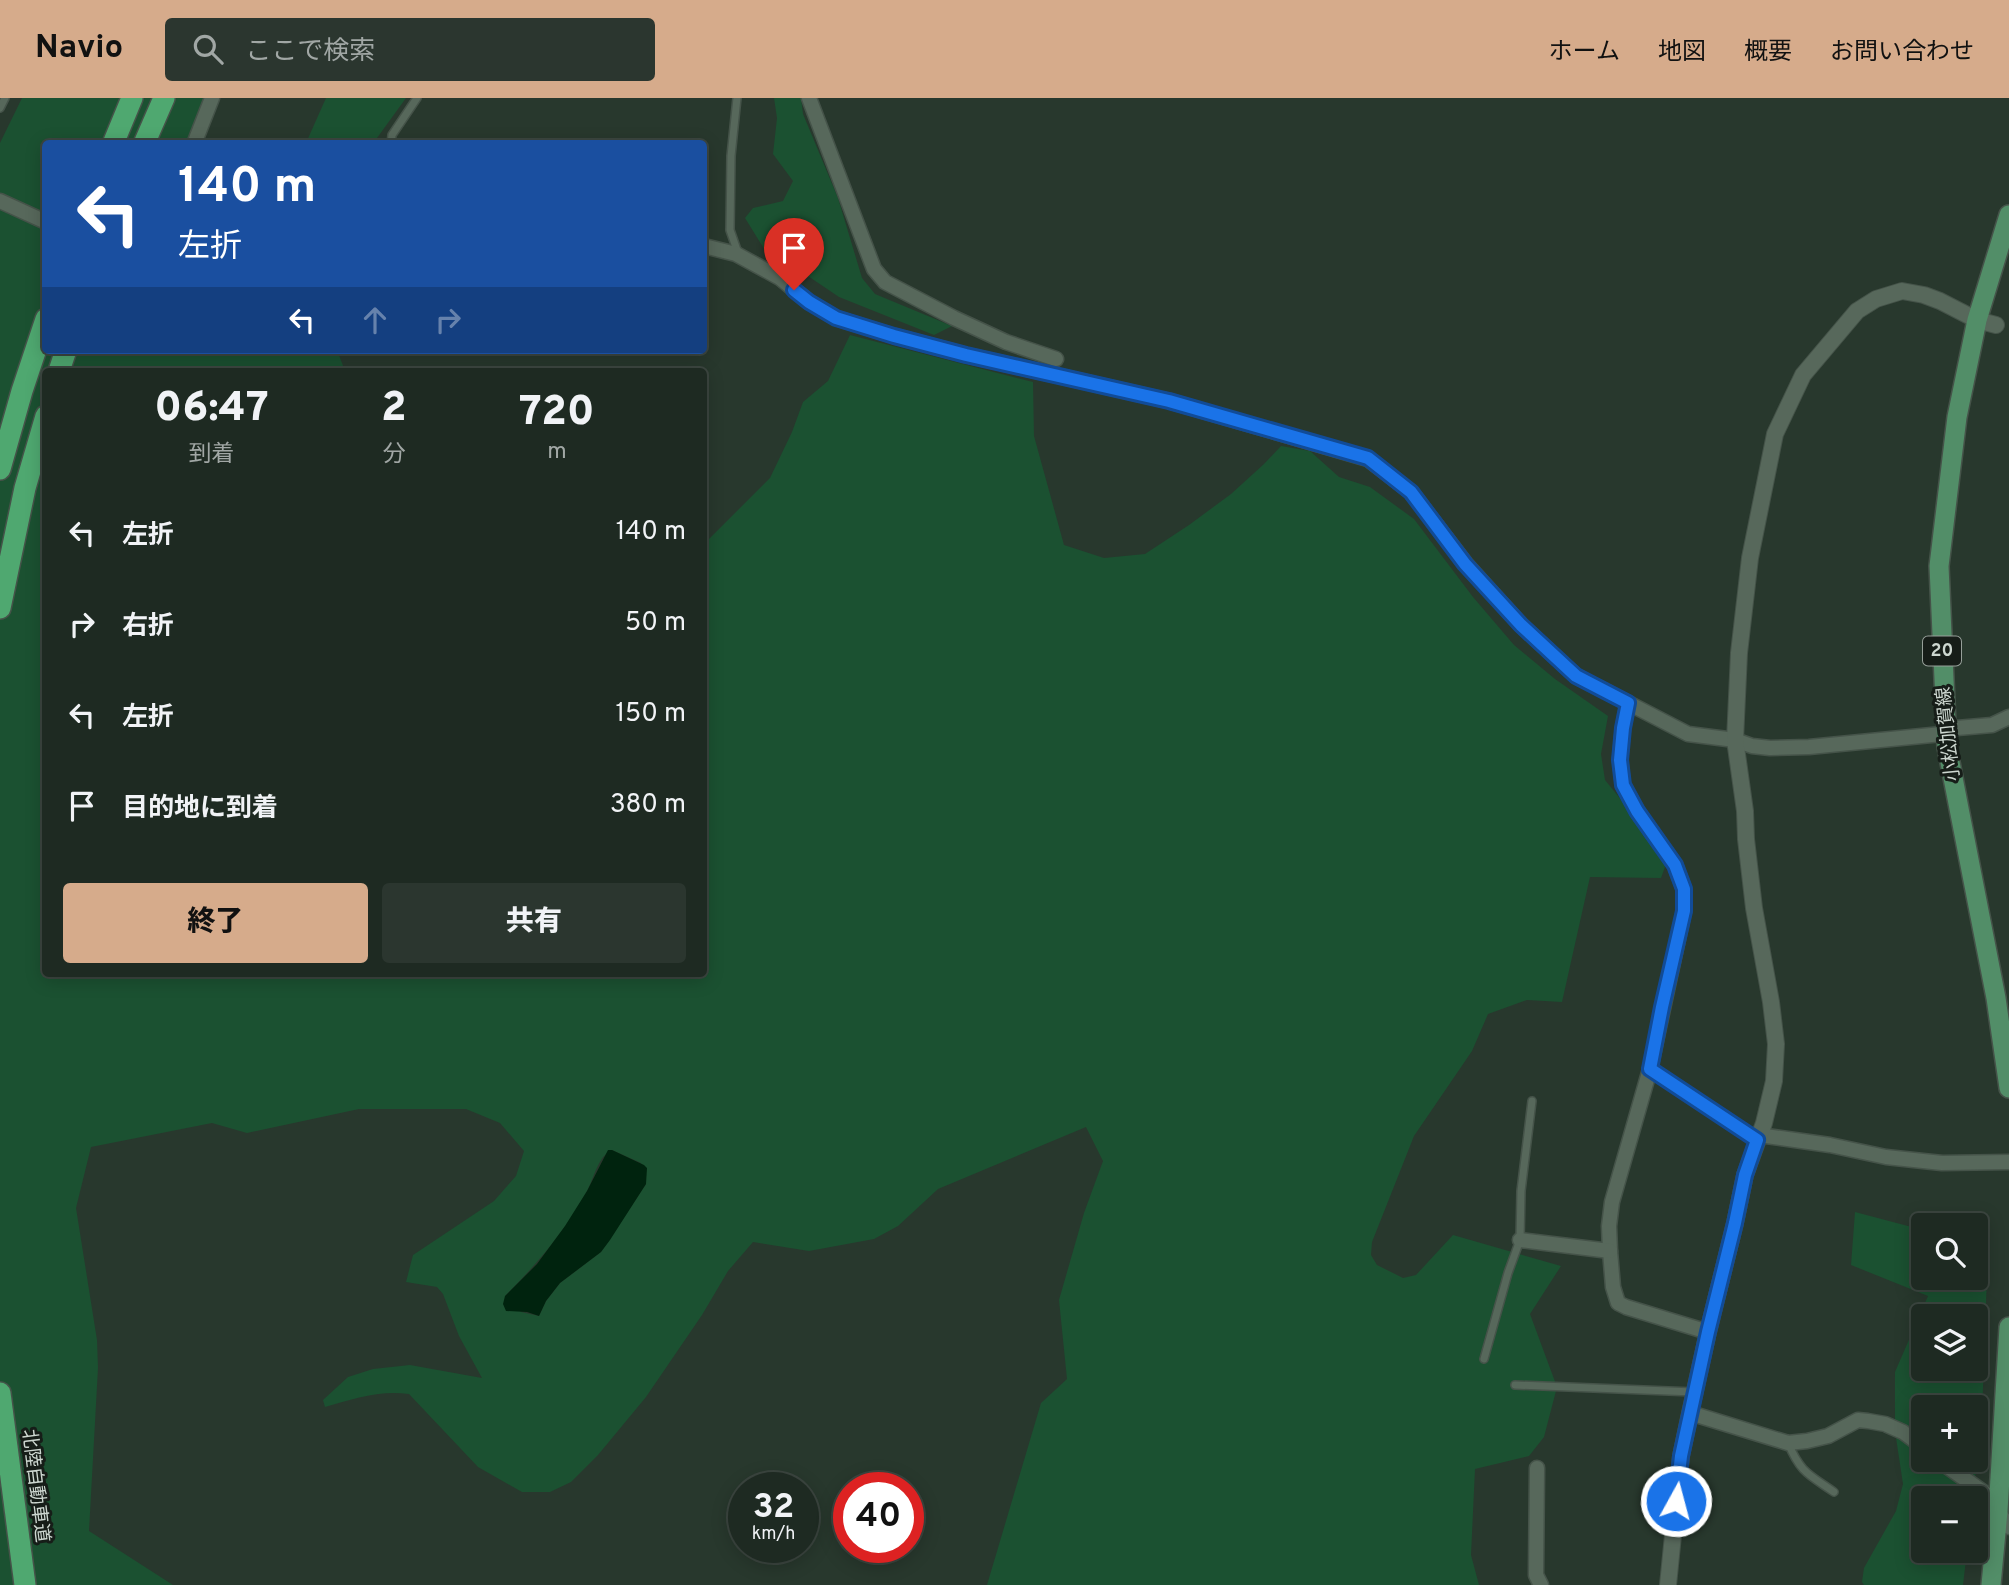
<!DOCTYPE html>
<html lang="ja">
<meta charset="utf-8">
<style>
body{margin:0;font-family:Overpass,"Noto Sans JP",sans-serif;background:#2b362f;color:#f1f3f6;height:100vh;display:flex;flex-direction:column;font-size:26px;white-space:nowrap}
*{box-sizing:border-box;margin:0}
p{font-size:23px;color:#a1a7a5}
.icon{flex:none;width:38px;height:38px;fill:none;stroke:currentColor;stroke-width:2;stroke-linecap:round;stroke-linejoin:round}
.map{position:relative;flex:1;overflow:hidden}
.side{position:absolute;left:42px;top:270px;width:665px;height:609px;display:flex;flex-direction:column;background:#1e2a22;border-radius:7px;box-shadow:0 4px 18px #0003,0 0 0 2px #3c4640}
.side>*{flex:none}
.top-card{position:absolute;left:42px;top:42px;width:665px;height:214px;border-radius:7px;box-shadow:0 4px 18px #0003,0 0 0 2px #3c4640;background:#1a4fa0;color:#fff;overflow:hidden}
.fabs{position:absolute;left:1911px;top:1115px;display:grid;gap:14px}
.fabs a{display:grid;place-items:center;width:77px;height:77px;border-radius:7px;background:#1e2a22;box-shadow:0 4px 18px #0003,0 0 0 2px #3c4640;font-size:35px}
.speed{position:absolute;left:728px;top:1374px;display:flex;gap:14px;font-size:35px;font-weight:700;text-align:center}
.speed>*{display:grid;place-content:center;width:91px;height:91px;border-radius:50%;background:#1e2a22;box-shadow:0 4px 18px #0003,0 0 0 2px #3c4640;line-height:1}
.speed small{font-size:18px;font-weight:400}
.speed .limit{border:10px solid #d22;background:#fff;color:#111}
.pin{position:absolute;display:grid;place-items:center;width:60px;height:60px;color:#fff;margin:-72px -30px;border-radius:50% 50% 50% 0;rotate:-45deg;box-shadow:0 0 7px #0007}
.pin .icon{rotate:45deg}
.me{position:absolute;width:77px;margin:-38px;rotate:7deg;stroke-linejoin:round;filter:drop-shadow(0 0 5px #0008)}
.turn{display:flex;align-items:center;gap:24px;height:147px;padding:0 21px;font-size:32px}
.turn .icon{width:91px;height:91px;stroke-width:2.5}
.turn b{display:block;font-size:49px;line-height:60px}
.lanes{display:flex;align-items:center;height:66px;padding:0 21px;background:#0003;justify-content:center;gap:35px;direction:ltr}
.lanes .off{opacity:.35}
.eta{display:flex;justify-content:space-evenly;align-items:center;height:119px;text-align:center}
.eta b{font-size:42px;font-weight:800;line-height:49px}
.button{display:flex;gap:14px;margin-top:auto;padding:14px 21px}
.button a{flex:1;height:80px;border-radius:7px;background:#d6ab8b;color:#111;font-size:28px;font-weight:800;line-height:80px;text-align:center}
.button a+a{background:#2b362f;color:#f1f3f6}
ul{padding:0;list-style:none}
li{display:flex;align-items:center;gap:21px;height:91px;padding:0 21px}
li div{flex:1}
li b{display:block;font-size:26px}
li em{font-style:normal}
header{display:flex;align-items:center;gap:42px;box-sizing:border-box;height:98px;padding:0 35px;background:#d6ab8b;color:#111}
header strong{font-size:33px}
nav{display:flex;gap:38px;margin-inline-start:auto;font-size:24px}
.search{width:490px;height:63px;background:#2b362f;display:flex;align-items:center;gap:18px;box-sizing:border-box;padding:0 24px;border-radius:7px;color:#a1a7a5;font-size:26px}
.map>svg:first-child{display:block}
</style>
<header>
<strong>Navio</strong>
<div class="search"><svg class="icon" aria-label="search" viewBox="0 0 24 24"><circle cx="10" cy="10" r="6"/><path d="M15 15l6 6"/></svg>ここで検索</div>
<nav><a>ホーム</a><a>地図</a><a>概要</a><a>お問い合わせ</a></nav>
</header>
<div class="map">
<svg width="2009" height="1487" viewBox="0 0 2009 1487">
<rect width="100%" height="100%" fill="#28382d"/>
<!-- green -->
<g fill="#1b5131" fill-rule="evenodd">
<path d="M22,0H208L190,45L46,46V252H337L345,273H46V875H704V446L770,380L792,334L803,304L828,283L850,237L1033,284L1034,338L1064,447L1104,460L1145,456L1189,427L1231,396L1264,366L1281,348L1310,353L1339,379L1370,389L1414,421L1473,499L1514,547L1555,581L1608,618L1601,656L1605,682L1663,753L1666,766L1661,780L1590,779L1562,904L1527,902L1488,916L1472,953L1414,1038L1372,1144L1371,1157L1377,1167L1403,1180L1416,1177L1453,1137L1561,1168L1530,1216L1557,1289L1544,1339L1529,1358L1475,1371L1471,1457L1479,1487H987L1041,1305L1067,1281L1059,1202L1084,1115L1103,1063L1086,1029L938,1091L898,1128L874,1141L809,1153L753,1144L728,1173L702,1217L646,1299L598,1357L571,1384L550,1394H522L478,1369L409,1296C379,1292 353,1301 325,1309L323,1302L348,1279L373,1271L410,1267L482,1280L459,1238L443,1196L437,1189L406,1184L413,1157L494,1103L516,1078L524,1053L500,1025L466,1011H359L247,1035L212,1025L91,1049L76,1110L97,1242L98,1270L89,1433L173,1487H0V45ZM612,1052L641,1065L646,1086L601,1154L560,1185L546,1203L539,1218L521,1214L505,1198C537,1166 566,1132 587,1093C594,1080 598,1058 612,1052Z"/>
<path d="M326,0H406L377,40L376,45H306Z"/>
<path d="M774,0H801L803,16L838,100L862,180L875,196L952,228L934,237L839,199L799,172L766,154L745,120L753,110L783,103L793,83L773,56L777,20Z"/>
<path d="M1855,1114L1923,1132V1180H1976V1147L1988,1150L1982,1317L1973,1400H1923V1452L1967,1453L1963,1487H1864L1862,1484L1864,1470L1896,1413L1903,1386L1895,1333V1274L1928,1198L1851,1167ZM1923,1218H1976V1270H1923ZM1923,1309H1976V1362H1923Z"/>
</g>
<!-- water -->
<path fill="#00230e" d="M608,1052H612L644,1067L647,1070L646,1086L610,1142L601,1154L560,1185L546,1203L539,1218L527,1214L506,1213L503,1206L505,1198L537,1166L565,1128L587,1093Z"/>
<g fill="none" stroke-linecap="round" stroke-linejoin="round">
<defs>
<g id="service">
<path d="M737,0L731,58L730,132L738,155"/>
<path d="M0,10L5,0"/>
<path d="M391,46L392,37L417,0"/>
<path d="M1484,1261L1508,1175L1520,1142L1521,1093L1532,1003"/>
<path d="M1515,1287L1694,1294"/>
<path d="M1788,1345C1801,1375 1808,1376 1834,1394"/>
</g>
<g id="minor">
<path d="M809,0L874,171L885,184L954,220L1006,244L1056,261"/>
<path d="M194,46L212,0"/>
<path d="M0,103L46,124"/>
<path d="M704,148L736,156L780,180L809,204L836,220L894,238L966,257L1169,303L1368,361L1411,394L1466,466L1521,527L1576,578L1688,636L1735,642L1752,648L1770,650L1809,649L1942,636L1957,630L1992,627L2009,619"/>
<path d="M1628,605L1623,630L1620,662L1623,687L1637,713L1675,767L1684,791V813L1650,971L1612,1104L1609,1128L1610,1153L1613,1189L1618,1205L1626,1209L1708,1234"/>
<path d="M1650,971L1757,1042"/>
<path d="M1759,1037L1830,1047L1886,1059L1923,1063L1942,1065L2009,1064"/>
<path d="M1520,1142L1610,1153"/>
<path d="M1690,1315L1788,1345L1807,1343L1828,1338L1858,1322L1868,1323L1885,1326L1903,1334L1923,1349"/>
<path d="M1938,1362L1986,1396L2009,1429"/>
<path d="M1537,1370L1536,1477L1541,1487"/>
</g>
<path id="tertiary" d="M1668,1487L1681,1358L1690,1315L1708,1234L1735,1125L1745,1077L1764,1025L1774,983L1776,946L1771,904L1754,810L1746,741L1745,713L1735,642L1739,555L1750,460L1775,336L1803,277L1857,213L1876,201L1902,193L1924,197L1940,203L1977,222L1996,227"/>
<g id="primary">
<path d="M2009,117L1977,222L1957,319L1939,468L1947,649L1996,900L2009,990"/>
<path d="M1991,1487L1998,1413L2009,1229"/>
</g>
<g id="motorway">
<path d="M113,46L132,0"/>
<path d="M144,46L164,0"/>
<path d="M59,273L66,252"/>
<path d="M0,371L22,293L46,221"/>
<path d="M0,510L25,390L46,318"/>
<path d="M0,1295L25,1487"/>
</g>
</defs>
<!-- service casing -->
<use href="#service" stroke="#455349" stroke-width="10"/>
<!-- minor casing -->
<use href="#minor" stroke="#455349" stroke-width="17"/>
<!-- tertiary casing -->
<use href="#tertiary" stroke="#455349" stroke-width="18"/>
<!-- primary casing -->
<use href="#primary" stroke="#455349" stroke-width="22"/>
<!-- motorway casing -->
<use href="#motorway" stroke="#455349" stroke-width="24"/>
<!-- service -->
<use href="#service" stroke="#57685b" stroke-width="7"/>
<!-- minor -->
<use href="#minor" stroke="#57685b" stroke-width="14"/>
<!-- tertiary -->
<use href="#tertiary" stroke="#57685b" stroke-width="16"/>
<!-- primary -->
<use href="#primary" stroke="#528e68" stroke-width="19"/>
<!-- motorway -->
<use href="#motorway" stroke="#4fa870" stroke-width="21"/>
</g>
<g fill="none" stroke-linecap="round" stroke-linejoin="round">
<defs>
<path id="route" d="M794,192L809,204L836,220L894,238L966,257L1169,303L1368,360L1411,394L1465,466L1521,527L1576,578L1628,605L1623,630L1620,662L1623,687L1637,713L1675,767L1684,791V813L1662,909L1650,971L1757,1042L1745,1077L1735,1125L1708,1234L1681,1358L1676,1403"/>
</defs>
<!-- route casing -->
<use href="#route" stroke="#114b97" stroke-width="18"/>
<!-- route -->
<use href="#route" stroke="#1a73e8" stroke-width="12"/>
</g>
<g text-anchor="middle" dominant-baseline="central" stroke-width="6" stroke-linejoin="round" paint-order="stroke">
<!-- shield labels -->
<rect fill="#161d18" stroke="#969f99" stroke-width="2" x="1923" y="538.5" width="38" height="29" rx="5"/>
<g font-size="18" font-weight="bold" fill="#cdd7d0">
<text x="1942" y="553">20</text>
</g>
<!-- street labels -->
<g font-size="19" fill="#cdd7d0" stroke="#161d18">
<text transform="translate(1949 636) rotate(-96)">小松加賀線</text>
<text transform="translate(35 1388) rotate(83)">北陸自動車道</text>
</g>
</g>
</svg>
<div class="fabs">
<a><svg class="icon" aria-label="search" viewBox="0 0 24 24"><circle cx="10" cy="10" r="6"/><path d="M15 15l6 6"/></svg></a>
<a><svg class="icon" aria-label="layers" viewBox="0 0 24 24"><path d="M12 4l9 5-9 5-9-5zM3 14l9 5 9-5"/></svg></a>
<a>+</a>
<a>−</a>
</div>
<div class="speed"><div>32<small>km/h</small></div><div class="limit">40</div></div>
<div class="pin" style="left:794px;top:192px;background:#d93025"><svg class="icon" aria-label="arrive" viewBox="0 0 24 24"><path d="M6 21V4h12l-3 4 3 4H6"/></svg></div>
<svg class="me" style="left:1676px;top:1403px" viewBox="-20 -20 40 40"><circle r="17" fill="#1a73e8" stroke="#fff" stroke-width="3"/><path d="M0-11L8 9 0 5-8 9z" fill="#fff"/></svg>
<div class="top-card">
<div class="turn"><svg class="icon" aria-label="left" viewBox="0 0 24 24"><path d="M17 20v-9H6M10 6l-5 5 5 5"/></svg><div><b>140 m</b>左折</div></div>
<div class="lanes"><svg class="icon" aria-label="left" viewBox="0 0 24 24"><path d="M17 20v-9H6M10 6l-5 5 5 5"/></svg><svg class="icon off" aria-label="ahead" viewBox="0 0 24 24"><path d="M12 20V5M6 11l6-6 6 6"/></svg><svg class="icon off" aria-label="right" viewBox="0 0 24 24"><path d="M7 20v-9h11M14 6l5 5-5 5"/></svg></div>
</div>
<section class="side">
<div class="eta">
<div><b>06:47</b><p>到着</p></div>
<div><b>2</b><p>分</p></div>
<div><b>720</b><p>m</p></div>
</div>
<ul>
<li><svg class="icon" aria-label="left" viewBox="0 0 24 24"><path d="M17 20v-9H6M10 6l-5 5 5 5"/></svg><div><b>左折</b></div><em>140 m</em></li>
<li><svg class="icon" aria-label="right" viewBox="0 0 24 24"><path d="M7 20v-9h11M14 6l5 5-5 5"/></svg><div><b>右折</b></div><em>50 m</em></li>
<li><svg class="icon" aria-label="left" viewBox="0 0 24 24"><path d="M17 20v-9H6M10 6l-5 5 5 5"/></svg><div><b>左折</b></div><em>150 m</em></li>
<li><svg class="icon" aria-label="arrive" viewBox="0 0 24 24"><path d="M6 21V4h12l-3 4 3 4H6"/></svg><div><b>目的地に到着</b></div><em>380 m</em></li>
</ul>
<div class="button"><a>終了</a><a>共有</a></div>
</section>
</div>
